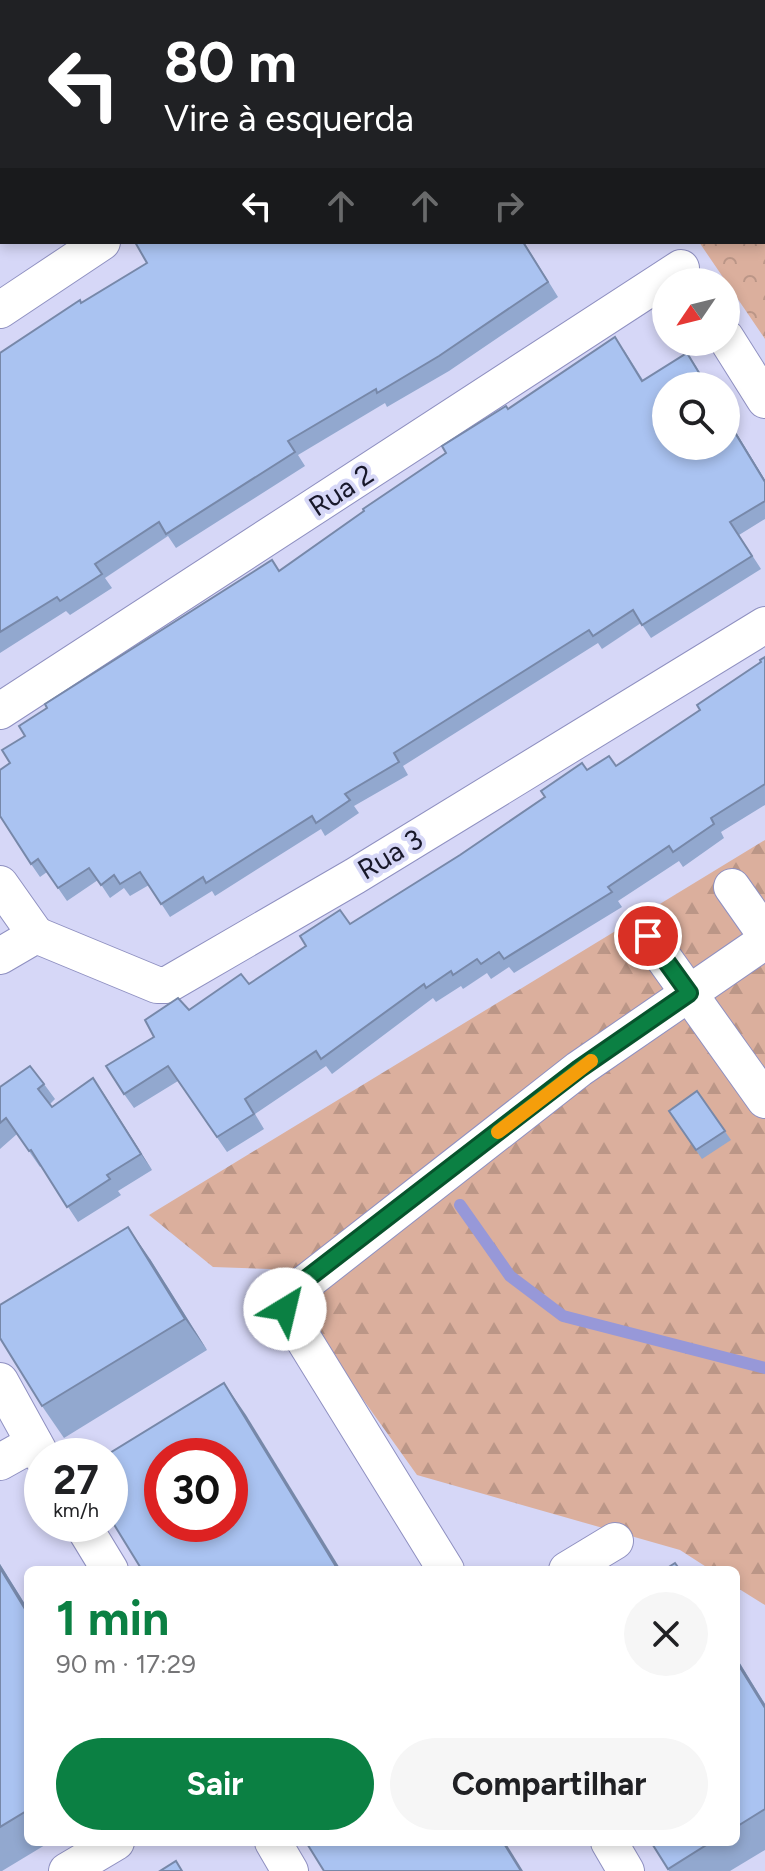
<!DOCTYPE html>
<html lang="pt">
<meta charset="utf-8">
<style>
body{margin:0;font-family:Figtree,sans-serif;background:#f6f6f6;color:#202124;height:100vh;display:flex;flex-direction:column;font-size:30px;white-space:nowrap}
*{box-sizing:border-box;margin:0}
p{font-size:26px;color:#757577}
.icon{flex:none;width:44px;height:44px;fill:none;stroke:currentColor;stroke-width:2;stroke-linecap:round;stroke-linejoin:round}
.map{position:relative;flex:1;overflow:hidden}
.details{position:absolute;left:24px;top:1566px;width:716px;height:280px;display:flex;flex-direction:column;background:#fff;border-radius:12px;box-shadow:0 4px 12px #0003}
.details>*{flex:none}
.top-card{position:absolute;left:0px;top:0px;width:766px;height:244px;box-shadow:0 4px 12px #0003;background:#202124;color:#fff;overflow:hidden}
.needle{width:52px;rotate:235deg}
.controls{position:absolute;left:652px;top:268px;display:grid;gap:16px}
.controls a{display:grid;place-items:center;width:88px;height:88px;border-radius:50%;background:#fff;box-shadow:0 4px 12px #0003;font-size:40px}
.speed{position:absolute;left:24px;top:1438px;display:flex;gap:16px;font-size:40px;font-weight:700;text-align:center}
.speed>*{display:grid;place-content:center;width:104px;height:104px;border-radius:50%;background:#fff;box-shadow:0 4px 12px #0003;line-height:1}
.speed small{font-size:20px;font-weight:400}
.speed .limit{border:12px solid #d22;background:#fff;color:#111}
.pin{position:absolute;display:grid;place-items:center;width:68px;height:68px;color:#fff;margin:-34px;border:4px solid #fff;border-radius:50%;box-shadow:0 2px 8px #0007}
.me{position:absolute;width:88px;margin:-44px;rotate:36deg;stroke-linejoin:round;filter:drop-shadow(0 0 6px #0008)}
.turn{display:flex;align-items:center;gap:28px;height:168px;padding:0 32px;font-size:36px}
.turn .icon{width:104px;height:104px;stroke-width:2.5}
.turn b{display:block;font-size:56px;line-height:68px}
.lanes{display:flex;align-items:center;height:76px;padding:0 32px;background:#0003;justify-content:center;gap:40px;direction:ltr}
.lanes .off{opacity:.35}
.round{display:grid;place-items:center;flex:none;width:84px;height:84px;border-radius:42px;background:#f6f6f6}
.head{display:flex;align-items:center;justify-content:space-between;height:136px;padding:0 32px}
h1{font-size:48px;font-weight:700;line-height:60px;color:#0b8043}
.cta{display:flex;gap:16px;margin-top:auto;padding:16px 32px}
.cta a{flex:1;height:92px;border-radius:48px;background:#0b8043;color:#fff;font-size:32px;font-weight:700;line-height:92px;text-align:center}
.cta a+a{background:#f6f6f6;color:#202124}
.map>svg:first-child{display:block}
</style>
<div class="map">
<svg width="765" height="1871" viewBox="0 0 765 1871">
<defs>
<pattern id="forest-firs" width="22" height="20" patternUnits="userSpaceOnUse" patternTransform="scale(2)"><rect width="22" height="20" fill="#dbaf9d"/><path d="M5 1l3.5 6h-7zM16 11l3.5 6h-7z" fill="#bb9687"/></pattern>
<pattern id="park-crowns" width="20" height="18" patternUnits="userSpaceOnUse" patternTransform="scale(2)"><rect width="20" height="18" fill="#dbaf9d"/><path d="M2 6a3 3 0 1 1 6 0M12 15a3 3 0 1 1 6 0" fill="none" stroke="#bb9687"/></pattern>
</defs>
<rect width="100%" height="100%" fill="#d6d7f7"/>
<!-- forest -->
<path fill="url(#forest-firs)" d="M765,840V1605L736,1587V1570H711L680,1550L417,1475L270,1269L213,1267L149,1215Z"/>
<!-- park -->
<g fill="url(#park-crowns)">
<path d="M538,0H758L759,2H536Z"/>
<path d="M764,9L765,10V339L699,242H764Z"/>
</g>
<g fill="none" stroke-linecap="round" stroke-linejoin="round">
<!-- stream -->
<path stroke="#9798d8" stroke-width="12" d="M460,1205L510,1276L563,1316L765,1368"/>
<defs>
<g id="street">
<path d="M478,2L481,0"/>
<path d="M0,310L102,242"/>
<path d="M726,338L765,400"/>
<path d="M0,711L681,268"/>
<path d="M0,884L36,935"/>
<path d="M732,887L765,934"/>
<path d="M648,936L765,1100"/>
<path d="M0,956L36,935L157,985H167L355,876L765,625"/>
<path d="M0,1381L42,1457"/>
<path d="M0,1462L34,1443"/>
<path d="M82,1524L110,1570"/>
<path d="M446,1570L285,1309V1299L579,1069L765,941"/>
<path d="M567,1570L615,1541"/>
<path d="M273,1842L290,1871"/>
<path d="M609,1842L626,1871"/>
<path d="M67,1871L116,1842"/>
</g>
</defs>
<!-- street casing -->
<use href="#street" stroke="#8f90c1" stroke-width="38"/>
<!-- street -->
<use href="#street" stroke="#fff" stroke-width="36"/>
</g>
<!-- wall -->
<g fill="#92a8cf">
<path d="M2,100V241L0,242V102Z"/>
<path d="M524,242L558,297L449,371L387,407L385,403L298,455L305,466L176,548L168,536L105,578L112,588L70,615L66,611L0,653V353L147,263Z"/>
<path d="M624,350L643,380L687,353L696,366L708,386H666L726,446V416L765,480V519L739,535L761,569L651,638L641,623L602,649L598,643L403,766L408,775L354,806L359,813L325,836L321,829L215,896L212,891L170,917L149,885L130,896L124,888L110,898L98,880L67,901L47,872L40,877L31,864L279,571L508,409Z"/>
<path d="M765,657V805L721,832L724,838L683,867L679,861L618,901L622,907L514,973L509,967L491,979L487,973L463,989L461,986L436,1002L433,998L332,1074L326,1066L255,1114L264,1129L227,1152L178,1081L134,1108L124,1094L154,1037L189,1010L249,984L350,924L460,855L587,770L616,766L700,710L761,662Z"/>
<path d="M93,1078L152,1170L118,1191L121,1195L78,1222L41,1166L40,1167L17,1134L0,1149V1087L44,1084L55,1099L50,1104L52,1107Z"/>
<path d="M697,1091L731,1140L702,1159L669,1111Z"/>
<path d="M150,1259L207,1350L64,1438L42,1406Z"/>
<path d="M0,1564L28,1609V1842H50L2,1871H0Z"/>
<path d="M736,1657L765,1704V1850L730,1871H669L651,1842H736Z"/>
</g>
<!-- shaded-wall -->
<g fill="#7788a9">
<path d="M726,416L765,480V482L726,418Z"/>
<path d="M93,1078L104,1094L152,1170L141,1154Z"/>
<path d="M128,1227L150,1259L207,1350L185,1319Z"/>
<path d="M224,1383L246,1415L341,1570H338Z"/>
<path d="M0,1564L28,1609V1614L0,1568Z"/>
<path d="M736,1657L765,1704V1708L736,1661Z"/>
<path d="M503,1842H505L523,1871H521Z"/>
</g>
<!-- building -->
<g fill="#aac3f1" stroke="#7788a9" stroke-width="2" fill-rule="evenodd">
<path d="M186,0H374L375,2H183Z"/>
<path d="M2,100V220L0,221V102Z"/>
<path d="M135,242H523L548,282L439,356L377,393L376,389L288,441L295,452L166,534L159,522L95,564L102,574L60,601L57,597L0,632V353L80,300L81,303L147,263Z"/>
<path d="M615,337L642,381L687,353L707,386H666V446H726V418L765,482V501L730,522L752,556L642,625L633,610L593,636L589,630L394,753L399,762L345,794L350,800L316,823L312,816L206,883L203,877L161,904L140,872L120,884L114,875L101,885L89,868L58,888L38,859L31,864L0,816V770L10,763L2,750L25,736L19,726L47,708L45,704L272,560L279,571L364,511L363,509L446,453L442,446L506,406L508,409Z"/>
<path d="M765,657V784L711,818L714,824L673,852L669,846L608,887L612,892L504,959L499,952L481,964L477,959L453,975L451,971L426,988L424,984L321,1059L316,1051L245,1099L254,1114L217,1137L168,1066L124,1094L106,1066L154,1037L145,1020L178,998L189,1010L241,974L249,984L306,946L300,936L340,910L350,924L460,855L545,797L541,791L582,763L587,770L609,756L616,766L700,710L697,705L761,662L760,660Z"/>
<path d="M30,1066L44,1084L38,1089L52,1107L93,1078L141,1154L107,1175L110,1179L67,1207L31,1150L29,1151L6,1118L0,1123V1087Z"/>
<path d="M697,1091L725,1131L696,1150L669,1111Z"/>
<path d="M128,1227L185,1319L42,1406L0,1338V1305Z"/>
<path d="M224,1383L338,1570H142L110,1518V1456H105ZM162,1456H230V1524H162Z"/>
<path d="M675,1563L680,1570H664Z"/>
<path d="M0,1568L28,1614V1810L0,1827Z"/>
<path d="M736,1661L765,1708V1809L736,1827Z"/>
<path d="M306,1842H503L521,1871H324Z"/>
<path d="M651,1842H711L668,1869Z"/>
<path d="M176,1861L182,1871H160Z"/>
</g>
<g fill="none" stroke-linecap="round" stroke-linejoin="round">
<defs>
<path id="route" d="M285,1309V1299L291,1291L579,1069L689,993L648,936"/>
</defs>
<!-- route casing -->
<use href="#route" stroke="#07532c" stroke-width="20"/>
<!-- route -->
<use href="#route" stroke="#0b8043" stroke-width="14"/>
<!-- slow -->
<path stroke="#f59e0b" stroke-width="14" d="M498,1132L591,1061"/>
</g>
<g text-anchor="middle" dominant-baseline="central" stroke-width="8" stroke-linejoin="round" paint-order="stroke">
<!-- street labels -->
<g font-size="28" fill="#18182a" stroke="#d6d7f7">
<text transform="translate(341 490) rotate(-33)">Rua 2</text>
<text transform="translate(390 854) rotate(-31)">Rua 3</text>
</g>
</g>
</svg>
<div class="controls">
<a><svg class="needle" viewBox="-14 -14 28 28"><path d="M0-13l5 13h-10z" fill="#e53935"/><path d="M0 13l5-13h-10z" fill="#757577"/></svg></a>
<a><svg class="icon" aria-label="search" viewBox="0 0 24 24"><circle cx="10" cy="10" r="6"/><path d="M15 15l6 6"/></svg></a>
</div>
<div class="speed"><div>27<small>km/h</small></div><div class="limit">30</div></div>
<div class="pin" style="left:648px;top:936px;background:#d93025"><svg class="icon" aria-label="arrive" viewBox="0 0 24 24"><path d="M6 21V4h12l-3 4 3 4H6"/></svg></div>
<svg class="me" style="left:285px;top:1309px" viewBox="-20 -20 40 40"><circle r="19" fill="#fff"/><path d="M0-13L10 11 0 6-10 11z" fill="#0b8043"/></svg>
<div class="top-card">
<div class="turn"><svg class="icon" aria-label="left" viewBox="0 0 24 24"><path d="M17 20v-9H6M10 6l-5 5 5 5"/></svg><div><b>80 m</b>Vire à esquerda</div></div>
<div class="lanes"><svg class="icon" aria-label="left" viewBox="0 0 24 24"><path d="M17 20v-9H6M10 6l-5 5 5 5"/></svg><svg class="icon off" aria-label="ahead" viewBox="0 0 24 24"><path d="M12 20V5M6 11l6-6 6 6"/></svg><svg class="icon off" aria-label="ahead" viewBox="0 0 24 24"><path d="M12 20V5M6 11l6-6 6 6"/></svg><svg class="icon off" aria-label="right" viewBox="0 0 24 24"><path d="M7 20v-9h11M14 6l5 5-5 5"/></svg></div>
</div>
<section class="details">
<div class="head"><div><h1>1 min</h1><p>90 m · 17:29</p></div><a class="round"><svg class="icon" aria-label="close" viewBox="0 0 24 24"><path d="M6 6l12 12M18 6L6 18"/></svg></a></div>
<div class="cta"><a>Sair</a><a>Compartilhar</a></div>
</section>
</div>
